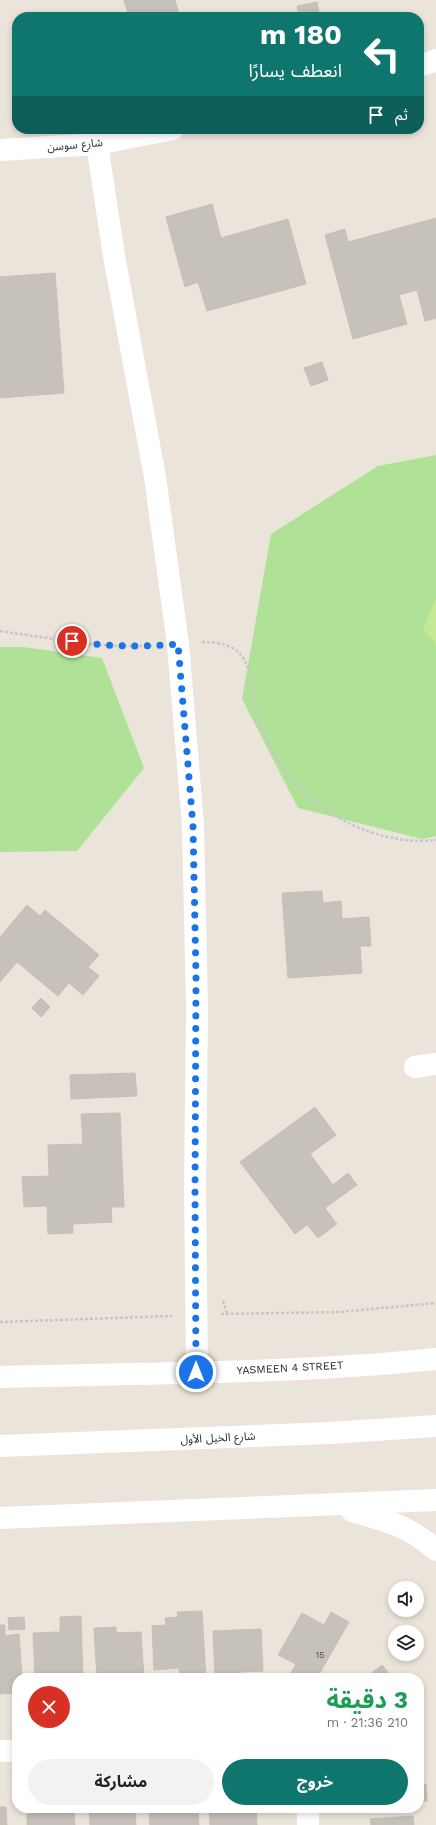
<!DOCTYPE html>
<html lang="ar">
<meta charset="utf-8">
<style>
body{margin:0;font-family:"Work Sans","Noto Sans Arabic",sans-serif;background:#f2f2f2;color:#202124;direction:rtl;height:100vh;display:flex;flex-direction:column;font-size:15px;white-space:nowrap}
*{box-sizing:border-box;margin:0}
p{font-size:13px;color:#757577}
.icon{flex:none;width:22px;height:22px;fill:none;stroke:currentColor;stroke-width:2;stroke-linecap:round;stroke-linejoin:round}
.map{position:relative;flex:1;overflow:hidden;direction:ltr}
.drawer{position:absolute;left:12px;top:1673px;width:412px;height:140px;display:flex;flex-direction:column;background:#fff;border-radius:16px;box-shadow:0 2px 6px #0003;direction:rtl}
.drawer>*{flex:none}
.top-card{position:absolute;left:12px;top:12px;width:412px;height:122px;border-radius:16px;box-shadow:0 2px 6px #0003;direction:rtl;background:#0f766e;color:#fff;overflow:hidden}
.controls{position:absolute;left:388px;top:1581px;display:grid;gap:8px}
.controls a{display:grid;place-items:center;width:36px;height:36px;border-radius:50%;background:#fff;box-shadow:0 2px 6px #0003;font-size:20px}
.pin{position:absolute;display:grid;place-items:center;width:34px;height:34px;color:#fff;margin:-17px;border:2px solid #fff;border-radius:50%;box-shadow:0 1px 4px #0007}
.me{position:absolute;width:44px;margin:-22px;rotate:0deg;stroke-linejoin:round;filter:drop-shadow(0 0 3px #0008)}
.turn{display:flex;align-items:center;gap:14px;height:84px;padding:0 16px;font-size:18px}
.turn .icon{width:52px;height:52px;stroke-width:2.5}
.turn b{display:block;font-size:28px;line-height:34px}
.then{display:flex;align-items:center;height:38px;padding:0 16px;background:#0003;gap:8px;font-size:15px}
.round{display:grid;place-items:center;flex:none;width:42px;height:42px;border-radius:21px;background:#f2f2f2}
.headline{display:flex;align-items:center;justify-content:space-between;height:68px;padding:0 16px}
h1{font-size:24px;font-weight:700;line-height:30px;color:#1e9e55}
.button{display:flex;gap:8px;margin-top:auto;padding:8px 16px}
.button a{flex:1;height:46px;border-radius:24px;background:#0f766e;color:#fff;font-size:16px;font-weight:700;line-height:46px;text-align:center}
.button a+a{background:#f2f2f2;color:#202124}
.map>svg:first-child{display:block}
</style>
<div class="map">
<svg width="436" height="1825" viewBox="0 0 436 1825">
<rect width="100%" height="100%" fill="#ebe4da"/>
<!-- green -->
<g fill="#afe297">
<path d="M436,455V836L422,839L298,808L242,699L271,534L378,466Z"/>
<path d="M0,647H23L102,658L144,768L77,851L0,852Z"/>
</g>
<!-- pitch -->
<path fill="#c3e992" d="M436,598V644L423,629Z"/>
<!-- building -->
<g fill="#c6c1ba" stroke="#c6c0b4">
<path d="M124,0H175L180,17H129Z"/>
<path d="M317,2L320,17H299L297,6Z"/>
<path d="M212,204L221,238L288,219L306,284L207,311L198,282L185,287L166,217Z"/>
<path d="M436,218V318L425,321L417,290L399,295L407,324L353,339L325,235L345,229L348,242Z"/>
<path d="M55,273L64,393L0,398V277Z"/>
<path d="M322,362L328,380L311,386L304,368Z"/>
<path d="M322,891L323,903L341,901L342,919L369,917L371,946H360L362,973L288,978L282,893Z"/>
<path d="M27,905L40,916L45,910L99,955L88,967L99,976L83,995L69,983L58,996L17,962L0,982V937Z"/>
<path d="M41,998L50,1007L41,1017L32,1008Z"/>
<path d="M135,1073L137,1096L71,1099L70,1075Z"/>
<path d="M315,1107L336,1135L310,1154L333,1185L348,1173L357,1185L325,1208L337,1224L318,1238L307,1225L295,1234L240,1162Z"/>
<path d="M120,1113L124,1207H111L112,1222L73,1224V1233L48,1234L47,1206L24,1207L22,1177L49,1176L48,1145L83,1144L81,1114Z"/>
<path d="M202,1611L206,1678H180L179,1668L154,1670L152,1626L166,1625L165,1618L178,1617L177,1612Z"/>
<path d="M331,1612L349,1622L317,1678H288L296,1664L278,1655L302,1613L324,1625Z"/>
<path d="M81,1616L83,1678H35L33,1633L60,1632V1617Z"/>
<path d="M24,1617L25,1629L9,1630L8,1618Z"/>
<path d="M0,1625H5V1636L19,1634L22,1678H17V1693L0,1694Z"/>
<path d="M116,1627V1633L141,1632L144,1678H97L94,1628Z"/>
<path d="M261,1629L263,1671L240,1672V1678H215L213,1631Z"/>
<path d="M382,1665L393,1678H365Z"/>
<path d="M419,1687L423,1693L419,1696Z"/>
<path d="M426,1784L427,1801H419V1785Z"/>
<path d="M0,1807H6L7,1825H0Z"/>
<path d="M89,1808H112V1812L135,1811L136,1825H90Z"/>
<path d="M209,1808H256L257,1825H210Z"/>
<path d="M198,1809L199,1825H150L149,1812Z"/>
<path d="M74,1812L75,1825H27V1814Z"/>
<path d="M413,1816L414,1825H371L370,1819Z"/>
</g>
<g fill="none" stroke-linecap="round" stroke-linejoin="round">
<!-- path -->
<g stroke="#c7c7c7" stroke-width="2.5" stroke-dasharray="3 2" stroke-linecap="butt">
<path d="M0,631L87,644L117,646H153"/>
<path d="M202,642C216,642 232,644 241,655C254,671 250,695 257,713C262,728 267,744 276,758C310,811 372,846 436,840"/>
<path d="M223,1301L227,1314"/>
<path d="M221,1314L339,1312L436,1303"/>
<path d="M0,1322L172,1316"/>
</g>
<!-- street -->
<g stroke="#fff" stroke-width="22">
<path d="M419,66L436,60"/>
<path d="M97,144L114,256L155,477L178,644L193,825L197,1008L195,1190L197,1372"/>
<path d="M0,150L97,144L173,129"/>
<path d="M415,1067L436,1064"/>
<path d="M0,1377C145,1373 291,1374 436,1359"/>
<path d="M0,1751H17"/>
<path d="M308,1825V1808"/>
</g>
<!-- secondary -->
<g stroke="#fff" stroke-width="22">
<path d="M0,1446L330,1433L436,1426"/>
<path d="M352,1511C386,1521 408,1525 436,1550"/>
<path d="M0,1518L436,1500"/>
</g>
</g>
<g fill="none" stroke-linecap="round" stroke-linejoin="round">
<!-- route -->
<path stroke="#1a73e8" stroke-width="7" stroke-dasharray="0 12.6" d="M72,641C108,647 143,647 178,644L193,826L196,977L195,1190L196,1372"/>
</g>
<g text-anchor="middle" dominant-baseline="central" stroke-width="4" stroke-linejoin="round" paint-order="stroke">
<!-- number labels -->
<g font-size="9" fill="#504f4d">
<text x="320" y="1655">15</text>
</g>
<!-- street labels -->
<g font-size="11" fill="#292929" stroke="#fff">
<text transform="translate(75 145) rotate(-5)">شارع سوسن</text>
<text transform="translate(290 1368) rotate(-3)">YASMEEN 4 STREET</text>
<text transform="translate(218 1438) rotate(-3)">شارع الخيل الأول</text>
</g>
</g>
</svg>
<div class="controls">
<a><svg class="icon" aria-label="sound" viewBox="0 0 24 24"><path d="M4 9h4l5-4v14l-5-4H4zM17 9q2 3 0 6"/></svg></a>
<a><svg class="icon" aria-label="layers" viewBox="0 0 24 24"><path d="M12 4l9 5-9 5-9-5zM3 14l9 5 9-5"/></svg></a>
</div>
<div class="pin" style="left:72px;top:641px;background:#d93025"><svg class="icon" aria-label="arrive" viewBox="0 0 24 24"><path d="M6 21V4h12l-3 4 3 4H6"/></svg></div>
<svg class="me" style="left:196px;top:1372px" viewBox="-20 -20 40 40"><circle r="17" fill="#1a73e8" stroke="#fff" stroke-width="3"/><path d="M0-11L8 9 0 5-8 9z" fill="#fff"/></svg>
<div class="top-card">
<div class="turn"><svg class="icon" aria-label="left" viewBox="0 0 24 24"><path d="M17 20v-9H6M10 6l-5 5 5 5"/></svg><div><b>180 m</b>انعطف يسارًا</div></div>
<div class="then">ثم<svg class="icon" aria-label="arrive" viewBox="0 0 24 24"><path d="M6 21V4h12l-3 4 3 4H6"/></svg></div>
</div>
<section class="drawer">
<div class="headline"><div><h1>3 دقيقة</h1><p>210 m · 21:36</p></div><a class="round" style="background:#d93025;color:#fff"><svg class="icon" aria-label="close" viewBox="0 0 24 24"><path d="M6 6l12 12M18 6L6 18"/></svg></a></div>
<div class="button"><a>خروج</a><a>مشاركة</a></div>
</section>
</div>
